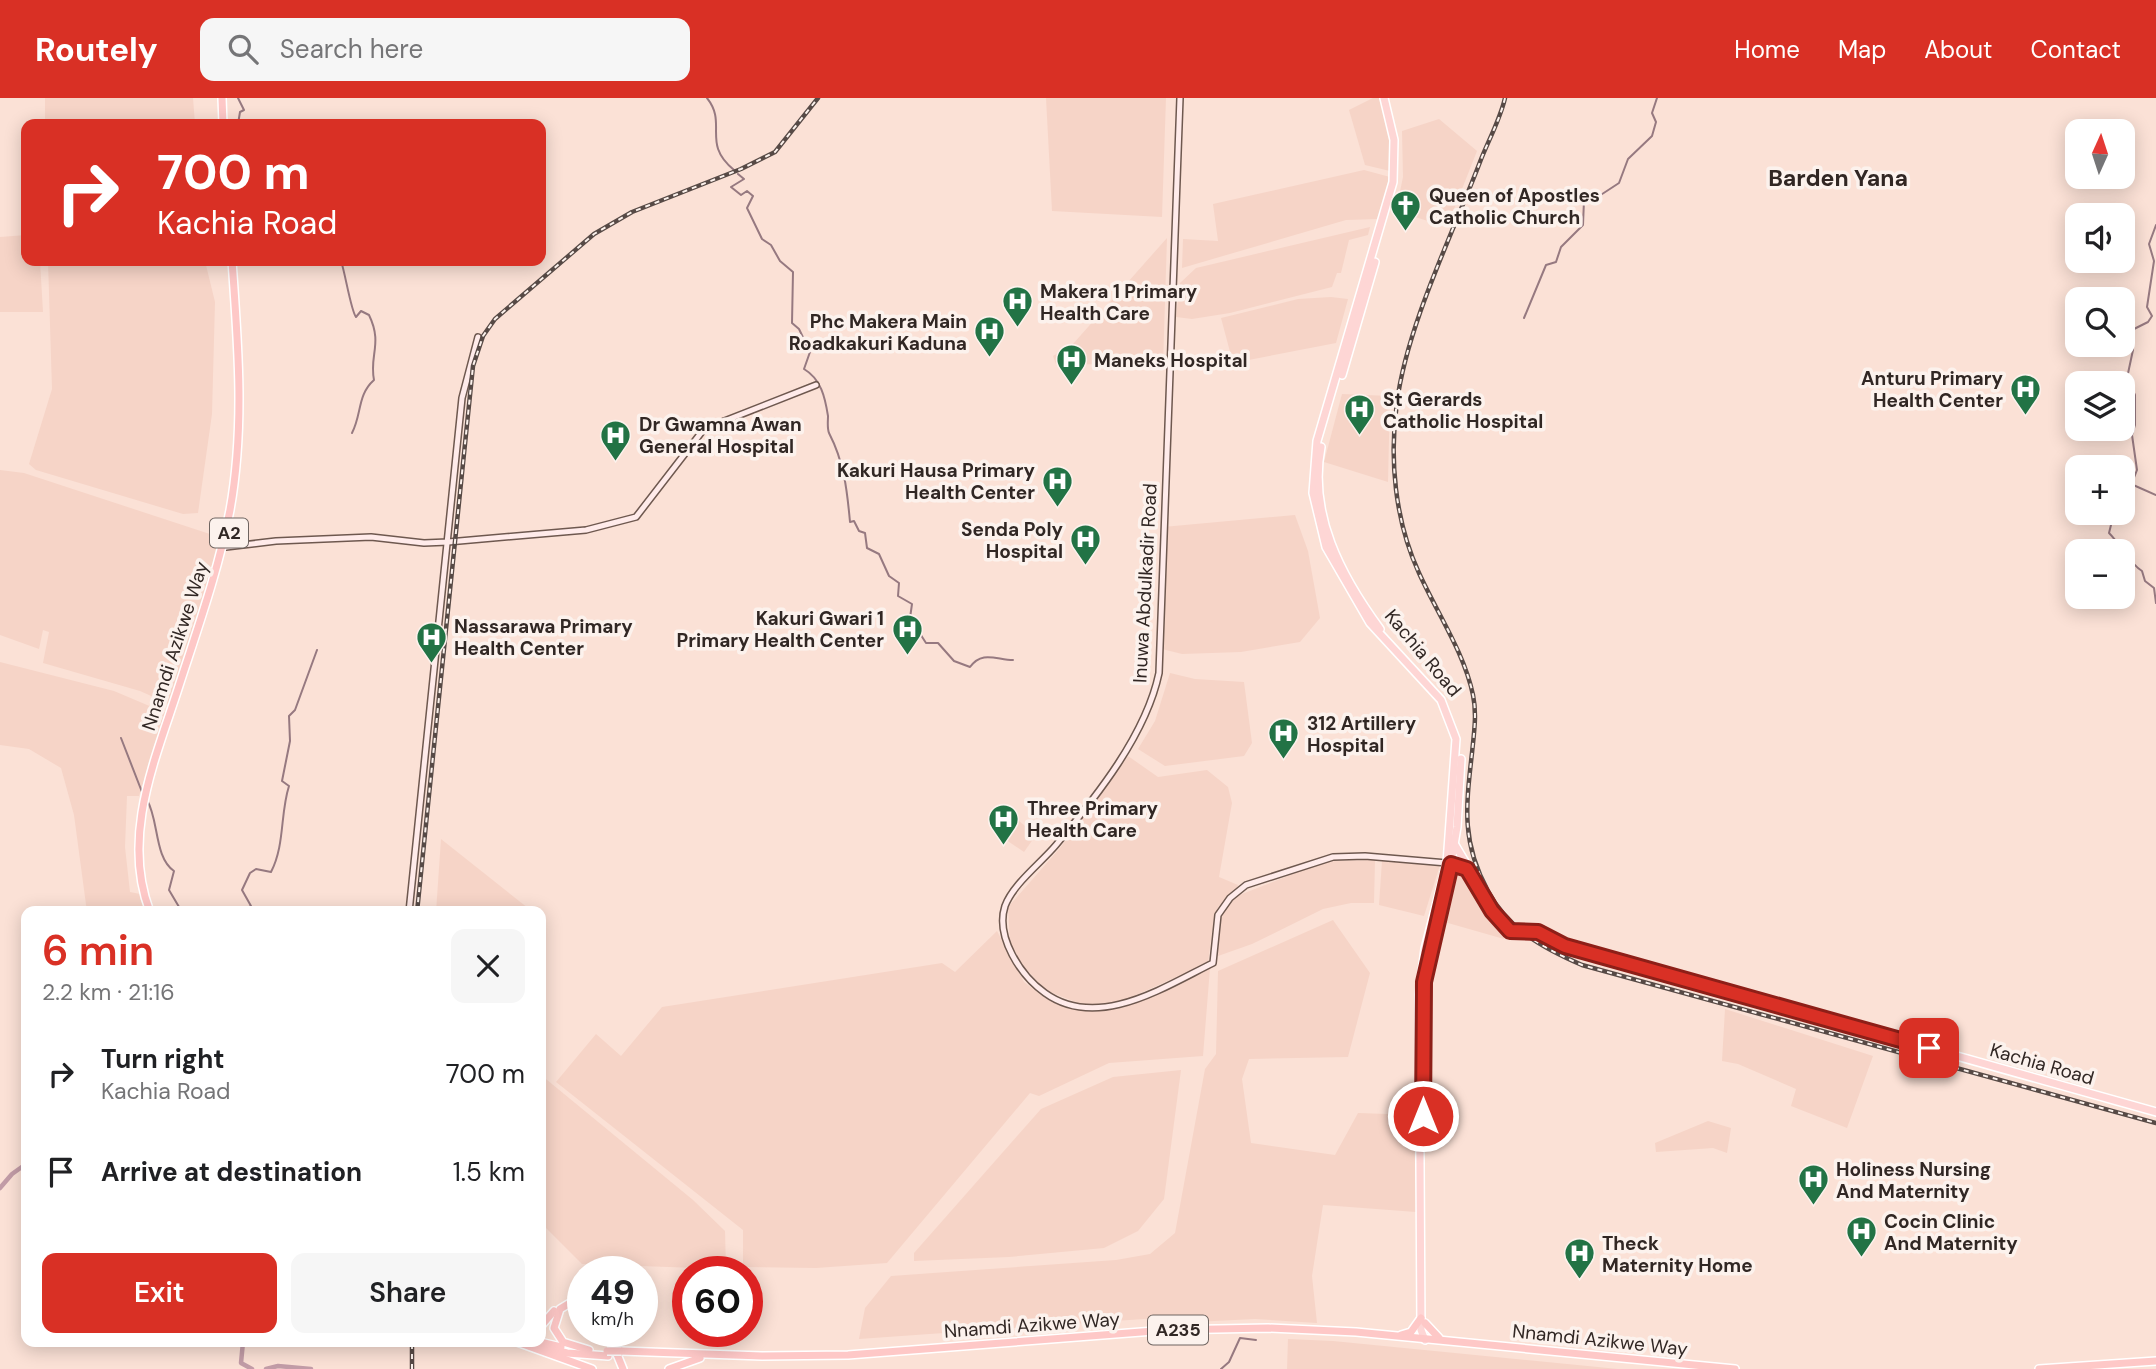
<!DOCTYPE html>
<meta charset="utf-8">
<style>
body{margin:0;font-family:"DM Sans",sans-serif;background:#f6f6f6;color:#202124;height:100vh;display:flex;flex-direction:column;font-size:26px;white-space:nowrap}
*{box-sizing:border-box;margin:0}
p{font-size:23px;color:#757577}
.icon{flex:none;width:38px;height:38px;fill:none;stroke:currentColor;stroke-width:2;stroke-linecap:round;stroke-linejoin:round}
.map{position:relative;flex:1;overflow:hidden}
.details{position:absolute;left:21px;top:808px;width:525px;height:441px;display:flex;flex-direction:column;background:#fff;border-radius:14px;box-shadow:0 4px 18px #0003}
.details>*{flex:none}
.guide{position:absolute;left:21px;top:21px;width:525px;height:147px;border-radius:14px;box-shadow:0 4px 18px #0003;background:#d93025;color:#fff;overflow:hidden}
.needle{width:46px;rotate:3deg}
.tools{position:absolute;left:2065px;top:21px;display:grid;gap:14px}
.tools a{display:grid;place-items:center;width:70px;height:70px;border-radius:14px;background:#fff;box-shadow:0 4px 18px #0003;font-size:35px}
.speed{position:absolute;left:567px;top:1158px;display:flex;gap:14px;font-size:35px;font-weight:700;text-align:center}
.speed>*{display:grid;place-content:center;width:91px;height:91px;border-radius:50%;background:#fff;box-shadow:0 4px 18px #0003;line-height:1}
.speed small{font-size:18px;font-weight:400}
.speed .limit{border:10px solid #d22;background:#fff;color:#111}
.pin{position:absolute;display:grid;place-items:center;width:60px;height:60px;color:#fff;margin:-30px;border-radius:14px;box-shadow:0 4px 10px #0006}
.me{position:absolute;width:77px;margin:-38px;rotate:0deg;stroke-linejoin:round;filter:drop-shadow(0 0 5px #0008)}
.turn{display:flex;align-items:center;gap:24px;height:147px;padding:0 21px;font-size:32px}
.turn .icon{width:91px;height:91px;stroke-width:2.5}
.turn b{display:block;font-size:49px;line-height:60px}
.round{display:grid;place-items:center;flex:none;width:74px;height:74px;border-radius:14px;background:#f6f6f6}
.headline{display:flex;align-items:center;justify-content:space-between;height:119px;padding:0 21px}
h1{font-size:42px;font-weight:600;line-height:52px;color:#d93025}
.primary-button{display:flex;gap:14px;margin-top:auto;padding:14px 21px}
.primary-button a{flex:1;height:80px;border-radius:14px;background:#d93025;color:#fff;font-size:28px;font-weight:600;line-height:80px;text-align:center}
.primary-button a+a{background:#f6f6f6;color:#202124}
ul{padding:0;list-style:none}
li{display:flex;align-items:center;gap:21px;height:98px;padding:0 21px}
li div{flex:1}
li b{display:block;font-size:26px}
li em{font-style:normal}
header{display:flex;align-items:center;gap:42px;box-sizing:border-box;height:98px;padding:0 35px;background:#d93025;color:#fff}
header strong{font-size:33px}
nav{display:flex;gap:38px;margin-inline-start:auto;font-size:24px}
.search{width:490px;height:63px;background:#f6f6f6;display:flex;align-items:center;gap:18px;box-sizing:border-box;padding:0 24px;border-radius:14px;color:#757577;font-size:26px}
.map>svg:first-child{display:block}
</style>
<header>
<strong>Routely</strong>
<div class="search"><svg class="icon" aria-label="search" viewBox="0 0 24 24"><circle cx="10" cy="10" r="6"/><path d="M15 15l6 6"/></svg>Search here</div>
<nav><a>Home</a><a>Map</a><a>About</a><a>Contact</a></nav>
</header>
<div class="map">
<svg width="2156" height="1271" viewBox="0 0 2156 1271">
<rect width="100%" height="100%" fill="#fbe1d6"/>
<!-- built -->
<g fill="#f6d4c7">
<path d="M45,0H193L195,26H45Z"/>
<path d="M1046,0H1166L1162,119L1052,113Z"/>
<path d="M1373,0H1379L1387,22L1391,55L1390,73L1365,67L1349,12Z"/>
<path d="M1439,21L1477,53L1447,129L1396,113L1403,79L1402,33Z"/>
<path d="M1364,72L1390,79L1378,121L1346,122L1182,170L1183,141L1218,143L1213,106Z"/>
<path d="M1370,129L1368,137L1349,142L1341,175H1337L1332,189L1230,215L1192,221L1176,219L1180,185L1196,170Z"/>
<path d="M26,137V163H40L43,214H0V139Z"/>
<path d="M1167,140L1163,267L1056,266L1053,258L1073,246Z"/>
<path d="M48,163H205L215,204L212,316L198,415L183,416L36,372L29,366L52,291Z"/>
<path d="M1331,199L1348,201L1336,245L1233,265L1221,220L1298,201Z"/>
<path d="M1342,296L1390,298L1388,384L1324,364Z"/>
<path d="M0,372L24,375L222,440L169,606L140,593L43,565L49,534L43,532L39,551L0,537Z"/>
<path d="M1295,417L1308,453L1320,520L1300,544L1241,554L1182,556L1158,550L1163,429Z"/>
<path d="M0,564L114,593L166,615L139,698H127L125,749L130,794L140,796L145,814H87L74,717L61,670L29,651L0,647Z"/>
<path d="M1170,575L1195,581L1244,584L1252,645L1244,658L1165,668L1138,651L1155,623Z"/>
<path d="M1128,658L1158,679L1207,672L1228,689L1232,705L1219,779L1238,787L1237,790L1219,808L1214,818L1208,865L1116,906H1081L1047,893L1018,863L1010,845L1008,809L1060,750Z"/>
<path d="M1013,718L1036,737L1024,754L999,737Z"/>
<path d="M441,741L533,814H436Z"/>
<path d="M1375,762L1374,805H1351L1323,811L1252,846L1218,858L1220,825L1225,809L1237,798L1326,763Z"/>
<path d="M1382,763L1440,767L1424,818L1379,807Z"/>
<path d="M1456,772L1467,779L1504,841L1441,823Z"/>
<path d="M1333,822L1370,875L1348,959L1249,961L1242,981L1251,1045L1335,1057L1358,1015L1415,1017L1416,1114L1323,1107L1312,1178L1317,1225L1255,1221L1194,1224L1196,1219L1186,1218L859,1241L865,1210L891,1178L1116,1162L1150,1156L1175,1135L1205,971L1216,956L1218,873Z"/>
<path d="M997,833L1024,884L1045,900L1072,911L1091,913L1122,910L1210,870L1203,958L1109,965L1039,998L1030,995L887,1165L816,1170L743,1169V1132L556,984L596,936L621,958L662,909L942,865L955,874Z"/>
<path d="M1725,911L1873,958L1847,1030L1791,1008L1796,991L1738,966L1722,963Z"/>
<path d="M1181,972L1164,1101L1138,1133L1104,1150L1009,1159L914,1163V1155L1041,1011L1113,979Z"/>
<path d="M541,977L693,1102L725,1133L726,1171L582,1166L541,1125Z"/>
<path d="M1708,1023L1731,1030L1727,1055L1713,1050L1656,1054L1655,1045Z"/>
<path d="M1288,1241L1333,1243L1618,1271H1287Z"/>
</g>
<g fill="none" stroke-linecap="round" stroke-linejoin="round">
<!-- stream -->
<g stroke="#967980" stroke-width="2">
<path d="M238,0L244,12L240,14L238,26"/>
<path d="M707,0C728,26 701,45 734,72"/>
<path d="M738,76L744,81L731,89L741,97L747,93L753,98L747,110L762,141L771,147L780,163L793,174L792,225L799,231L810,254L804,271C821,281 825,299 828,318C828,323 827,330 829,335C844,364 847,391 850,424L854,423L859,433L865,435L867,450L879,456L889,478L899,485L898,498L912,506L910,520L926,545H938L954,563L970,569C982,552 997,562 1013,562"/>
<path d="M341,163C345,174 351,213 356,219L361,213L369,217C383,246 369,257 374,282C357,297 362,316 352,335"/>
<path d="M1524,220L1546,167L1556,164L1561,149L1583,127L1584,102H1593L1619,85L1628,61L1652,38L1656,24L1652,15L1657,0"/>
<path d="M2131,386L2156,397"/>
<path d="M2123,399L2128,395L2137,372L2132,337L2135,327V297L2127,280L2133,252L2132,232L2148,224L2152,218L2147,209L2154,163L2149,146L2156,127"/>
<path d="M2114,415L2109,435C2121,447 2129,465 2142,473L2145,483L2154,490L2156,505"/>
<path d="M121,640L142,694"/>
<path d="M147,702C159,722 154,759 174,773L169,792L182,814"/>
<path d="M240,814L251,808L242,792L250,775L256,771L271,774C285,747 280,716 289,688L282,683L290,643L289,618L295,612L317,552"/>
<path d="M1221,1271L1229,1264L1240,1240L1256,1242"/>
</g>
<!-- river -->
<g stroke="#c29ca7" stroke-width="4.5">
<path d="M0,1090L12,1076L26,1066"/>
<path d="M243,1244L241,1265L252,1271"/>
<path d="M266,1271L278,1268L311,1271"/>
</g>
<defs>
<g id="secondary">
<path d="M1180,0L1159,575C1146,637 1096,699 1056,747C1041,765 1013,786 1005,808C995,839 1021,878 1045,895C1098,933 1164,889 1213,865L1218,817L1230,800L1246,787L1333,759L1365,758L1447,765"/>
<path d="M226,449L276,443L371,439L424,445L448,444L586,432L636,419L704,331L816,287"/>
<path d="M409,814L462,300L478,239"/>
</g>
<g id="primary">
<path d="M1384,0L1394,42L1393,84L1317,343L1313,395L1326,449L1370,525L1441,602L1456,641L1447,765L1425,851L1419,897L1421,1232L1425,1242"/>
<path d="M1342,277L1375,164"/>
<path d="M1321,349C1308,416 1341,478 1380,531"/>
<path d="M1455,747L1504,829L1514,835L1538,834L1565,848L2156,1014"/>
<path d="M1450,771L1457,729L1461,661"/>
</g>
<g id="trunk">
<path d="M222,0L223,26"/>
<path d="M150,814C121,739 155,662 178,591C197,532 218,474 230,412C245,329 238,246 232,163"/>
<path d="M583,1207L570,1205L560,1211L554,1230L563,1244L589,1252"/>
<path d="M1425,1225L1439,1240"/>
<path d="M541,1228L554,1213"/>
<path d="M608,1234L623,1271"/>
<path d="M1401,1237L1411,1234L1421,1220"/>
<path d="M517,1244L592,1271"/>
<path d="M525,1244L567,1255L608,1258"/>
<path d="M540,1244L561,1249"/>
<path d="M621,1253L762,1258L848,1257L1167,1232L1268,1230L1356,1234L1735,1271"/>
<path d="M669,1271L700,1260"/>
<path d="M2039,1271L2156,1263"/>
</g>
</defs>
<!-- secondary casing -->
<use href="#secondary" stroke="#6e584f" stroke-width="8"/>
<!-- primary casing -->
<use href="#primary" stroke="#fff" stroke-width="10"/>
<!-- trunk casing -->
<use href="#trunk" stroke="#fff" stroke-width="10"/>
<!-- secondary -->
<use href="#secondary" stroke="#ffebea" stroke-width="5"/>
<!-- primary -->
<use href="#primary" stroke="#fed6d5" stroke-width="7"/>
<!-- trunk -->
<use href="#trunk" stroke="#fec8c7" stroke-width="7"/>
<defs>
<g id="rail">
<path d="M1505,0C1500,22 1488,43 1480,64C1452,137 1407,228 1397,304C1389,361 1395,423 1419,475C1437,515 1464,554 1473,597C1477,616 1474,635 1472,655C1466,708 1461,744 1488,793C1508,831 1543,850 1582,867L2156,1025"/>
<path d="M417,814L473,268L483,238L495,221L594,136L632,114L741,71L775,54L818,0"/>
<path d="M412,1271V1244"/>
</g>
</defs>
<!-- rail casing -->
<use href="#rail" stroke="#574a46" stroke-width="4.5"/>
<!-- rail -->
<use href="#rail" stroke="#fcf2ed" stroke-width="2" stroke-dasharray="5" stroke-linecap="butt"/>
<defs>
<path id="trunk-bridge" d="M607,1253H621"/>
</defs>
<!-- trunk-bridge casing -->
<use href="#trunk-bridge" stroke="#fff" stroke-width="10" stroke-linecap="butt"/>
<!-- trunk-bridge -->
<use href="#trunk-bridge" stroke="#fec8c7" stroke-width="7"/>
</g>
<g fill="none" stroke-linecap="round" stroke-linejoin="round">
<defs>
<path id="route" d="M1423,1018L1424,884L1451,766L1467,771L1492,813L1510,833L1538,834L1565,848L1929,950"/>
</defs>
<!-- route casing -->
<use href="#route" stroke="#8d1f18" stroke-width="18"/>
<!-- route -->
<use href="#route" stroke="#d93025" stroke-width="12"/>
</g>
<!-- icons -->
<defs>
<symbol id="church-pin" viewBox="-11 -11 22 30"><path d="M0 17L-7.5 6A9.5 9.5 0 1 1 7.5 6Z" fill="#227345" stroke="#fcf2ed"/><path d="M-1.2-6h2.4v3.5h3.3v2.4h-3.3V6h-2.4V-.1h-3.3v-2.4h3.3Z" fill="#fff"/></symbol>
<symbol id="hospital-pin" viewBox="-11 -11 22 30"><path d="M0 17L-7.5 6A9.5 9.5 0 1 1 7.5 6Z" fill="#227345" stroke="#fcf2ed"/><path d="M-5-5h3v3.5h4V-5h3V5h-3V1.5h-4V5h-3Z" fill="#fff"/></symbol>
</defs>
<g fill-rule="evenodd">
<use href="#church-pin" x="1388" y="90" width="35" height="47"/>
<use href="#hospital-pin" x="1000" y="186" width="35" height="47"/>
<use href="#hospital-pin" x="972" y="216" width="35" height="47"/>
<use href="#hospital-pin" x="1054" y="244" width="35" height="47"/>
<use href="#hospital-pin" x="2008" y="274" width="35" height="47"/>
<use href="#hospital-pin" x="1342" y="294" width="35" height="47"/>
<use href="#hospital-pin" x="598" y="320" width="35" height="47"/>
<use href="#hospital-pin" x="1040" y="366" width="35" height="47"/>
<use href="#hospital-pin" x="1068" y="424" width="35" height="47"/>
<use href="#hospital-pin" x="890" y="514" width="35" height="47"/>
<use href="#hospital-pin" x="414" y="522" width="35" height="47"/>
<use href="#hospital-pin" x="1266" y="618" width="35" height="47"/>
<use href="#hospital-pin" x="986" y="704" width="35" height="47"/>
<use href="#hospital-pin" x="1796" y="1064" width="35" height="47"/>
<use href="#hospital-pin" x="1844" y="1116" width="35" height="47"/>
<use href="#hospital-pin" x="1562" y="1138" width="35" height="47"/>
</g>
<g text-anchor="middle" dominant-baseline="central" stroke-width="7" stroke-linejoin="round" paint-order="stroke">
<!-- shield labels -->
<g fill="#fcf2ed" stroke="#6e6460" stroke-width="2">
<rect x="210" y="420.5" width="38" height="29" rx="5"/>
<rect x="1148" y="1217.5" width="60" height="29" rx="5"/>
</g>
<g font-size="18" font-weight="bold" fill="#312724">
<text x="229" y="435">A2</text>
<text x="1178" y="1232">A235</text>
</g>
<!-- poi labels -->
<g font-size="19" font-weight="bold" fill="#312724" stroke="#fcf2ed" text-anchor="start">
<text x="1429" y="97">Queen of Apostles<tspan x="1429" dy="22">Catholic Church</tspan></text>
<text x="1040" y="193">Makera 1 Primary<tspan x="1040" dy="22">Health Care</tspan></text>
<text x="967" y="223" text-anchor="end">Phc Makera Main<tspan x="967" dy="22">Roadkakuri Kaduna</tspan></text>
<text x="1094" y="262">Maneks Hospital</text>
<text x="2003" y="280" text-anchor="end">Anturu Primary<tspan x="2003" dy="22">Health Center</tspan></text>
<text x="1383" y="301">St Gerards<tspan x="1383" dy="22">Catholic Hospital</tspan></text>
<text x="639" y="326">Dr Gwamna Awan<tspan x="639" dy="22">General Hospital</tspan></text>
<text x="1035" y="372" text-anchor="end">Kakuri Hausa Primary<tspan x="1035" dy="22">Health Center</tspan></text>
<text x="1063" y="431" text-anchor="end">Senda Poly<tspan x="1063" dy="22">Hospital</tspan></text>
<text x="884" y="520" text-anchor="end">Kakuri Gwari 1<tspan x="884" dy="22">Primary Health Center</tspan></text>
<text x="454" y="528">Nassarawa Primary<tspan x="454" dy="22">Health Center</tspan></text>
<text x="1307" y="625">312 Artillery<tspan x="1307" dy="22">Hospital</tspan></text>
<text x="1027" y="710">Three Primary<tspan x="1027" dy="22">Health Care</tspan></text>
<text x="1836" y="1071">Holiness Nursing<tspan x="1836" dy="22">And Maternity</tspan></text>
<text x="1884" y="1123">Cocin Clinic<tspan x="1884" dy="22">And Maternity</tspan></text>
<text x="1602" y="1145">Theck<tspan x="1602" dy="22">Maternity Home</tspan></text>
</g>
<!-- street labels -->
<g font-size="19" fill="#312724" stroke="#fcf2ed">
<text transform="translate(1145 485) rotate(-87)">Inuwa Abdulkadir Road</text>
<text transform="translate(175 548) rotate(-72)">Nnamdi Azikwe Way</text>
<text transform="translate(1423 555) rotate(50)">Kachia Road</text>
<text transform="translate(2042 966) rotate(16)">Kachia Road</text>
<text transform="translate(1032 1227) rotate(-4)">Nnamdi Azikwe Way</text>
<text transform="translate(1600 1242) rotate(6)">Nnamdi Azikwe Way</text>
</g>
<!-- quarter labels -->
<g font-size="23" font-weight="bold" fill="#312724" stroke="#fcf2ed">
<text x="1838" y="80">Barden Yana</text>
</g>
</g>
</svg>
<div class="tools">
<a><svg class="needle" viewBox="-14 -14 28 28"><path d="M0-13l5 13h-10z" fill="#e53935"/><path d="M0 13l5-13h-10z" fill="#757577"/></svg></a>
<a><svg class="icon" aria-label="sound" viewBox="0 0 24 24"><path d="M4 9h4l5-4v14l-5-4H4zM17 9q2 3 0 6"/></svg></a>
<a><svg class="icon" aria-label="search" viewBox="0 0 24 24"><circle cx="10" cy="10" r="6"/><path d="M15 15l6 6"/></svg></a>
<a><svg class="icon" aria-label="layers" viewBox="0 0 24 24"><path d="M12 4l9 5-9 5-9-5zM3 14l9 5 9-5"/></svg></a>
<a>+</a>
<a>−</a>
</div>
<div class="speed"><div>49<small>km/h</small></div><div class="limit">60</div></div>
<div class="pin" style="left:1929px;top:950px;background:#d93025"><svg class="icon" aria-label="arrive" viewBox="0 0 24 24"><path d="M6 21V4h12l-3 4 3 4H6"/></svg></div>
<svg class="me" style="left:1423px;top:1018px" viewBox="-20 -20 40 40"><circle r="17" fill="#d93025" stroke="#fff" stroke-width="3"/><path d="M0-11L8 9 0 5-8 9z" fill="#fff"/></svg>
<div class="guide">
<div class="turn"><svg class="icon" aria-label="right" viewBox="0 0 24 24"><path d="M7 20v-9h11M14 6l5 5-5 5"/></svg><div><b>700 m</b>Kachia Road</div></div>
</div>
<section class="details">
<div class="headline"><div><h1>6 min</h1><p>2.2 km · 21:16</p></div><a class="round"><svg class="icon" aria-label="close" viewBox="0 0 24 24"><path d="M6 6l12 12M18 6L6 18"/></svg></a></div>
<ul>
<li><svg class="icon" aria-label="right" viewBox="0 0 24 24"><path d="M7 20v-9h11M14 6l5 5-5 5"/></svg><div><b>Turn right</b><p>Kachia Road</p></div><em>700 m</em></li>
<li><svg class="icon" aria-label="arrive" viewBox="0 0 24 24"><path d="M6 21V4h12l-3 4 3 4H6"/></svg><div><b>Arrive at destination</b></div><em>1.5 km</em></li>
</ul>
<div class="primary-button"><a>Exit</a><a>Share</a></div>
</section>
</div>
